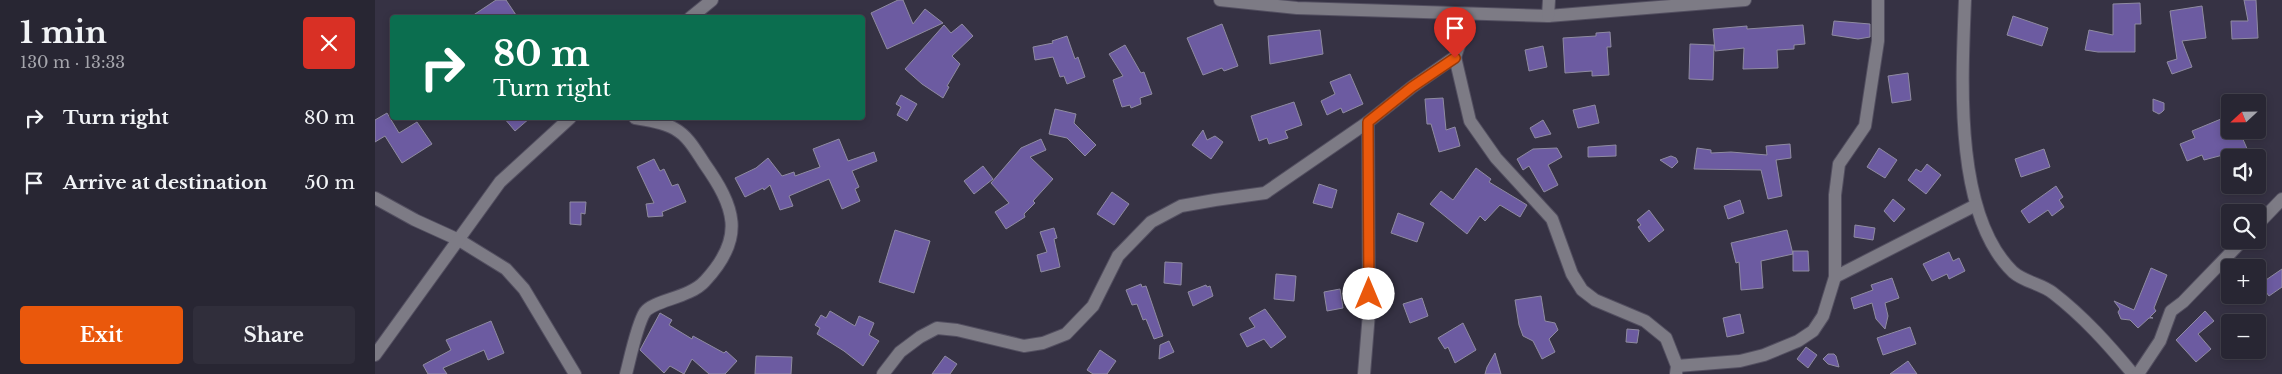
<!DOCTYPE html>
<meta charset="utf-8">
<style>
body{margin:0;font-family:"Libre Baskerville",serif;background:#302e3b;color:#f1f3f6;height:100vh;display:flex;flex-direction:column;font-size:19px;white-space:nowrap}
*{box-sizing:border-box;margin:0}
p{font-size:16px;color:#a5a5ac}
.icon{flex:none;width:28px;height:28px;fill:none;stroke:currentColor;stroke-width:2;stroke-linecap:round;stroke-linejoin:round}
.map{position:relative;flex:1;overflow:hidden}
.sheet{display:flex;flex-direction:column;background:#282633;width:375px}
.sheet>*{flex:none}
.hud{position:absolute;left:15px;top:15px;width:475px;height:105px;border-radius:5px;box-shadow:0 2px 8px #0003,0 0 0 1px #44434e;background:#0b6e4f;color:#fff;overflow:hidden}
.needle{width:32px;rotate:248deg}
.tools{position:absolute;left:1846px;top:94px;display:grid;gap:10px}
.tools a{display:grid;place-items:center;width:45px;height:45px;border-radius:5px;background:#282633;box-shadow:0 2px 8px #0003,0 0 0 1px #44434e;font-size:25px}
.pin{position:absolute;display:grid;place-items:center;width:42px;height:42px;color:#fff;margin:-51px -21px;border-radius:50% 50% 50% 0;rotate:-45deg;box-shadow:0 0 5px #0007}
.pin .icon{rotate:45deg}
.me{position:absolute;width:55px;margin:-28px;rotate:0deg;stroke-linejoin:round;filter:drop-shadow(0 0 4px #0008)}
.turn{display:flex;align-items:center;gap:18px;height:105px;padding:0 20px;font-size:22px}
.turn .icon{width:65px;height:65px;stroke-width:2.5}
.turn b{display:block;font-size:35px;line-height:42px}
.round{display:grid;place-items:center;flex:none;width:52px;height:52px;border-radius:5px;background:#302e3b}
.head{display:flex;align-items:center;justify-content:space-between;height:85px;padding:0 20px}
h1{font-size:30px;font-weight:700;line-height:38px}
.action{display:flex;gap:10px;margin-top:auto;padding:10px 20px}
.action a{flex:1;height:58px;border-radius:5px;background:#ea580c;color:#fff;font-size:20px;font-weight:700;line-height:58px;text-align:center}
.action a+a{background:#302e3b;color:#f1f3f6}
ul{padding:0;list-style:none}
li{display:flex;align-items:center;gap:15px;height:65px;padding:0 20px}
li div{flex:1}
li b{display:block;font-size:19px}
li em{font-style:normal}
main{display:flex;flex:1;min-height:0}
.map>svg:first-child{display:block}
</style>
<main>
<section class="sheet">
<div class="head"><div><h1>1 min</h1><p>130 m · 13:33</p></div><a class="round" style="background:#d93025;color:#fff"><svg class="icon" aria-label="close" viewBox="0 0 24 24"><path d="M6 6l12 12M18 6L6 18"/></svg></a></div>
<ul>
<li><svg class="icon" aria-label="right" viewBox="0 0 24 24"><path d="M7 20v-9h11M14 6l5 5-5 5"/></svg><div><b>Turn right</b></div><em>80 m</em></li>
<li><svg class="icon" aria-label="arrive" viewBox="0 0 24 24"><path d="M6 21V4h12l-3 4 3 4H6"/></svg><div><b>Arrive at destination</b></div><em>50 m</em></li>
</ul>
<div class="action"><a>Exit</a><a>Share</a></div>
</section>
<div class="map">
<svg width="1907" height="374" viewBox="0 0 1907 374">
<rect width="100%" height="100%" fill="#363244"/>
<!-- building -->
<g fill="#6c5ba1" stroke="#8f8ba1">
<path d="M121,0H131L143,18H94Z"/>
<path d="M523,0H528L538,24L550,9L568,23L512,49L496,13Z"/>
<path d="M1869,0H1881L1883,38L1857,39L1856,21H1873Z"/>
<path d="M1765,3L1766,24H1760V52H1723L1710,50L1714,30L1738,35V4Z"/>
<path d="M1827,6L1831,38L1807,41L1817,67L1797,74L1792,62L1802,59L1795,11Z"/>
<path d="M1638,16L1673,28L1667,46L1632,35Z"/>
<path d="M1459,21L1495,24V37L1483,39L1457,35Z"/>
<path d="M587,24L598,36L577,56L585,64L572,86L574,87L568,98L547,84L530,69L569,25L576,33Z"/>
<path d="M847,24L863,66L849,71L847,68L828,75L812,38Z"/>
<path d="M1428,25L1430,44L1419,45V49L1402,50L1403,68L1368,69L1369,48L1340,51L1338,29L1372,26V29Z"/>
<path d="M945,30L948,54L895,64L893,36Z"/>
<path d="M1235,32L1236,47H1232L1234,75L1217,76V71L1190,73L1188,38L1221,36V33Z"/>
<path d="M692,36L700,59L703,57L710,77L692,84L689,76L685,77L678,57L660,60L658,47L678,43L677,41Z"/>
<path d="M1315,44L1339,45L1338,80L1314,79Z"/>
<path d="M750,45L766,73L769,72L777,94L765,98L766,104L756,108L755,105L747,107L738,80L748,76L734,54Z"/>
<path d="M1168,46L1172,67L1154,71L1150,50Z"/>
<path d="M1533,73L1536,100L1517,103L1513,76Z"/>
<path d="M975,74L988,104L968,113L966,108L952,115L946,101L960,94L955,82Z"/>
<path d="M526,95L542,104L532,121L522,115L526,107L521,104Z"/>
<path d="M1068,98L1071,130L1080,127L1085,146L1064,152L1056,124H1052L1050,99Z"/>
<path d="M1778,99L1789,103V110L1787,112L1784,114L1778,111Z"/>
<path d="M919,102L927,125L910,131L913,138L894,144L892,138L884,141L876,116Z"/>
<path d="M1220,105L1224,123L1203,128L1198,110Z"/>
<path d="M680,109L701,114L699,123L721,145L710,156L692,138L674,134Z"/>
<path d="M12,113L24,133L42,122L57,144L27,163L10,136L0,142V120Z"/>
<path d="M129,118H155L140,131Z"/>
<path d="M1846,119L1850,126L1855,124V130H1864L1873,151L1850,160L1848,155L1829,160L1827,155L1812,161L1805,144L1820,138L1817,131Z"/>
<path d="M1168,120L1176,134L1160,138L1155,128Z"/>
<path d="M828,130L832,140L840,136L848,142L836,159L817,145Z"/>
<path d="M464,139L473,161L499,152L502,161L477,171L484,187L480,189L485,201L467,209L454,179L414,196L418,206L405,210L395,185L389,190L388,188L370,197L360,178L381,168L393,158L407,176L419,172L420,176L445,167L438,149Z"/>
<path d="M666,139L671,150L655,157L678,179L658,201L660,203L649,214L650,217L631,229L620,212L634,203L616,183L646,148Z"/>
<path d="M1415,144L1416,158L1401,160L1407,196L1393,199L1386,170L1319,169L1322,148L1336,150V153L1356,152L1392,155L1391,146Z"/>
<path d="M1241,145V156L1213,157V147Z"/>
<path d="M1182,148L1187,157L1173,165L1183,185L1169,192L1154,166L1148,170L1142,159L1158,149Z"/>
<path d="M1504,148L1522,160L1510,178L1492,167Z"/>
<path d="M1669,149L1675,167L1646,177L1640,159Z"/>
<path d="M1296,156L1301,158L1303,162L1297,168L1285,160Z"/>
<path d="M279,159L285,171L289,169L297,186L303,184L311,202L287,212L288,216L273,217L271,204L279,203L262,167Z"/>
<path d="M1552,164L1566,175L1551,194L1533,180L1541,169L1546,172Z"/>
<path d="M608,166L618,179L599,194L589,181Z"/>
<path d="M1101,168L1116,179L1114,182L1152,205L1145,217L1125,205L1110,221L1105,216L1092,234L1055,204L1066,191L1078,200Z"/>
<path d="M944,184L962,190L957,208L938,203Z"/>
<path d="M1681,186L1688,197L1684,200L1689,207L1677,216L1673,210L1654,223L1646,211Z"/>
<path d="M737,192L754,204L739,225L722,214Z"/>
<path d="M1518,199L1530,209L1519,222L1509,211Z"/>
<path d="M1365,200L1369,213L1353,219L1349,206Z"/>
<path d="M195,202H211L210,214L206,213V225L195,224Z"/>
<path d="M1274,210L1289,230L1274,242L1263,227L1266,225L1262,220Z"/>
<path d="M1023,213L1049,223L1042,242L1016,233Z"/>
<path d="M1480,225L1500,228L1498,240L1479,237Z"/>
<path d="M679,228L682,238L679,239L685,267L666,272L662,255L672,252L665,232Z"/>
<path d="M520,230L555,241L539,293L504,282Z"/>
<path d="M1412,230L1418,254L1386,261L1388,288L1366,290L1364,262L1361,263L1356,243Z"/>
<path d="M1418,251H1433L1434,271H1418Z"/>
<path d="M1574,252L1578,261L1584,258L1590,271L1574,279L1572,274L1557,281L1548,264Z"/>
<path d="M790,262L807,263L806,285L789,283Z"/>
<path d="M1776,268L1792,275L1779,308L1781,311L1775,317L1778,318H1774L1763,328L1755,320L1746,319L1743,312L1745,309L1739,301L1759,310Z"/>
<path d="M1907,269V287L1894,296L1885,284Z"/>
<path d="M901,274L921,276L919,301L899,299Z"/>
<path d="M1517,278L1524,298L1510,303L1513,316L1510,329L1501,319L1497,303L1479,309L1476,298L1498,290L1496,285Z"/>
<path d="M766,284L767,287L771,286L788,336L779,339L771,319L768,320L762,304L757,305L751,290Z"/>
<path d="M831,285L832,287L835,286L838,296L818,306L813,292Z"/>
<path d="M965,289L968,308L952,311L949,292Z"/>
<path d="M1166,296L1170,321L1180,323L1183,330L1174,339L1180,352L1167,359L1158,341L1148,336L1144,325L1140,300Z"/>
<path d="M1047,298L1053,316L1035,323L1028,304Z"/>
<path d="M890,309L911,337L896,348L889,339L872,347L865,334L880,327L874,318Z"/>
<path d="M455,311L480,326L484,316L499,323L494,335L504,341L488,366L469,351L442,334L445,328L440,325L446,315L451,318Z"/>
<path d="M1830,311L1839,321L1823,334L1836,349L1821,362L1801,340Z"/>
<path d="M285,313L297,320L294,325L317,339L318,336L349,353L351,351L362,361L350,374H334L317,359L309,374L295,366L289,373L265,350Z"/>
<path d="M1365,314L1369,333L1352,337L1348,318Z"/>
<path d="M116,321L129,353L113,360L109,350L68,368L72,374H53L48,365L76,350L71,340Z"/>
<path d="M1088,323L1101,350L1080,363L1073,347L1070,349L1063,338Z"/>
<path d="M1535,327L1541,344L1508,355L1502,338Z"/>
<path d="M1252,329L1264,330L1262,343L1251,342Z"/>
<path d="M794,341L799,352L784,359L785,345Z"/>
<path d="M1431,347L1442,355L1433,368L1422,359Z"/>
<path d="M725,350L741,361L732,374H718L712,370Z"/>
<path d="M1120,353L1126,374H1110L1112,367Z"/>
<path d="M1453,354H1459L1461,356L1464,367L1453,364L1448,359Z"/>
<path d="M381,356L417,357L416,374H380Z"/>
<path d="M570,356L582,364L575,374H557Z"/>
<path d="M1533,361L1542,374H1515Z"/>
</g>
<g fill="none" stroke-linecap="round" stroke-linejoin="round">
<defs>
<g id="minor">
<path d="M845,0L922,8L1173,16L1370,0"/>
<path d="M1590,0C1587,77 1578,214 1638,272C1649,282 1667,284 1678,293C1709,317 1733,344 1758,374"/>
<path d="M1173,16L1174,0"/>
<path d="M315,18L337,0"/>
<path d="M1080,57L1095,121L1121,158L1177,219L1197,274L1207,290L1220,300L1270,321L1291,338L1302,366L1301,374"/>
<path d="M0,198L40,220L84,240L131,269L149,289L200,374"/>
<path d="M1882,225L1907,199"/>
<path d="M1460,277L1601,205"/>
<path d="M0,355L125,182L195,118"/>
<path d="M1302,366L1365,361L1389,355L1423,341L1438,331L1448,316L1460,277V195L1464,164L1490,126L1503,41V0"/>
<path d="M251,374C255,359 262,324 270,312C279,300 315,298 330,281C371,237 360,207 329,163C321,151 313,136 300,129C289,122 272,120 260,118"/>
<path d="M508,374L525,352L545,337L562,328L582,330L649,346L668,343L691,334L718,306L743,256L776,222L806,206L840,200L890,193L993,122"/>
<path d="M989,374L994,313L993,122L1037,87L1080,57L1095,14"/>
<path d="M1763,374L1785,341L1796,311L1808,302L1868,240"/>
</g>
</defs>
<!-- minor casing -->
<use href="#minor" stroke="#534f60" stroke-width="14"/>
<!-- minor -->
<use href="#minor" stroke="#7d7b85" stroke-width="12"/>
</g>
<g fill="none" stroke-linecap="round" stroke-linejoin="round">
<defs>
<path id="route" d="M994,294L993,122L1037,87L1080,58"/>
</defs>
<!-- route casing -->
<use href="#route" stroke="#983908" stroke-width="12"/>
<!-- route -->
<use href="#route" stroke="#ea580c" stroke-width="9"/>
</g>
</svg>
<div class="tools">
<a><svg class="needle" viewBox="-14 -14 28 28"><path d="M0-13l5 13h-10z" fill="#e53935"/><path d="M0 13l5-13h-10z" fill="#a5a5ac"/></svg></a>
<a><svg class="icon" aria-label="sound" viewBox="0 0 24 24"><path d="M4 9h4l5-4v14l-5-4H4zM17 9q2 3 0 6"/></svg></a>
<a><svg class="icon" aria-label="search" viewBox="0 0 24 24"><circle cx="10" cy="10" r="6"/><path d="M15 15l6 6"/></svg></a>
<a>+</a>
<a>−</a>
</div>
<div class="pin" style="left:1080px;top:58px;background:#d93025"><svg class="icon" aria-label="arrive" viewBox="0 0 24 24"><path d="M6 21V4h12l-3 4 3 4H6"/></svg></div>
<svg class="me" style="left:994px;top:294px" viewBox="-20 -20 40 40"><circle r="19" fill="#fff"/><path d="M0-13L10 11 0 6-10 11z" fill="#ea580c"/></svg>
<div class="hud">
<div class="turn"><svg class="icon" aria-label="right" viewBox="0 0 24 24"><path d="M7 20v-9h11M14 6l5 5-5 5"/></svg><div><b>80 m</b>Turn right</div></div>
</div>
</div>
</main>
